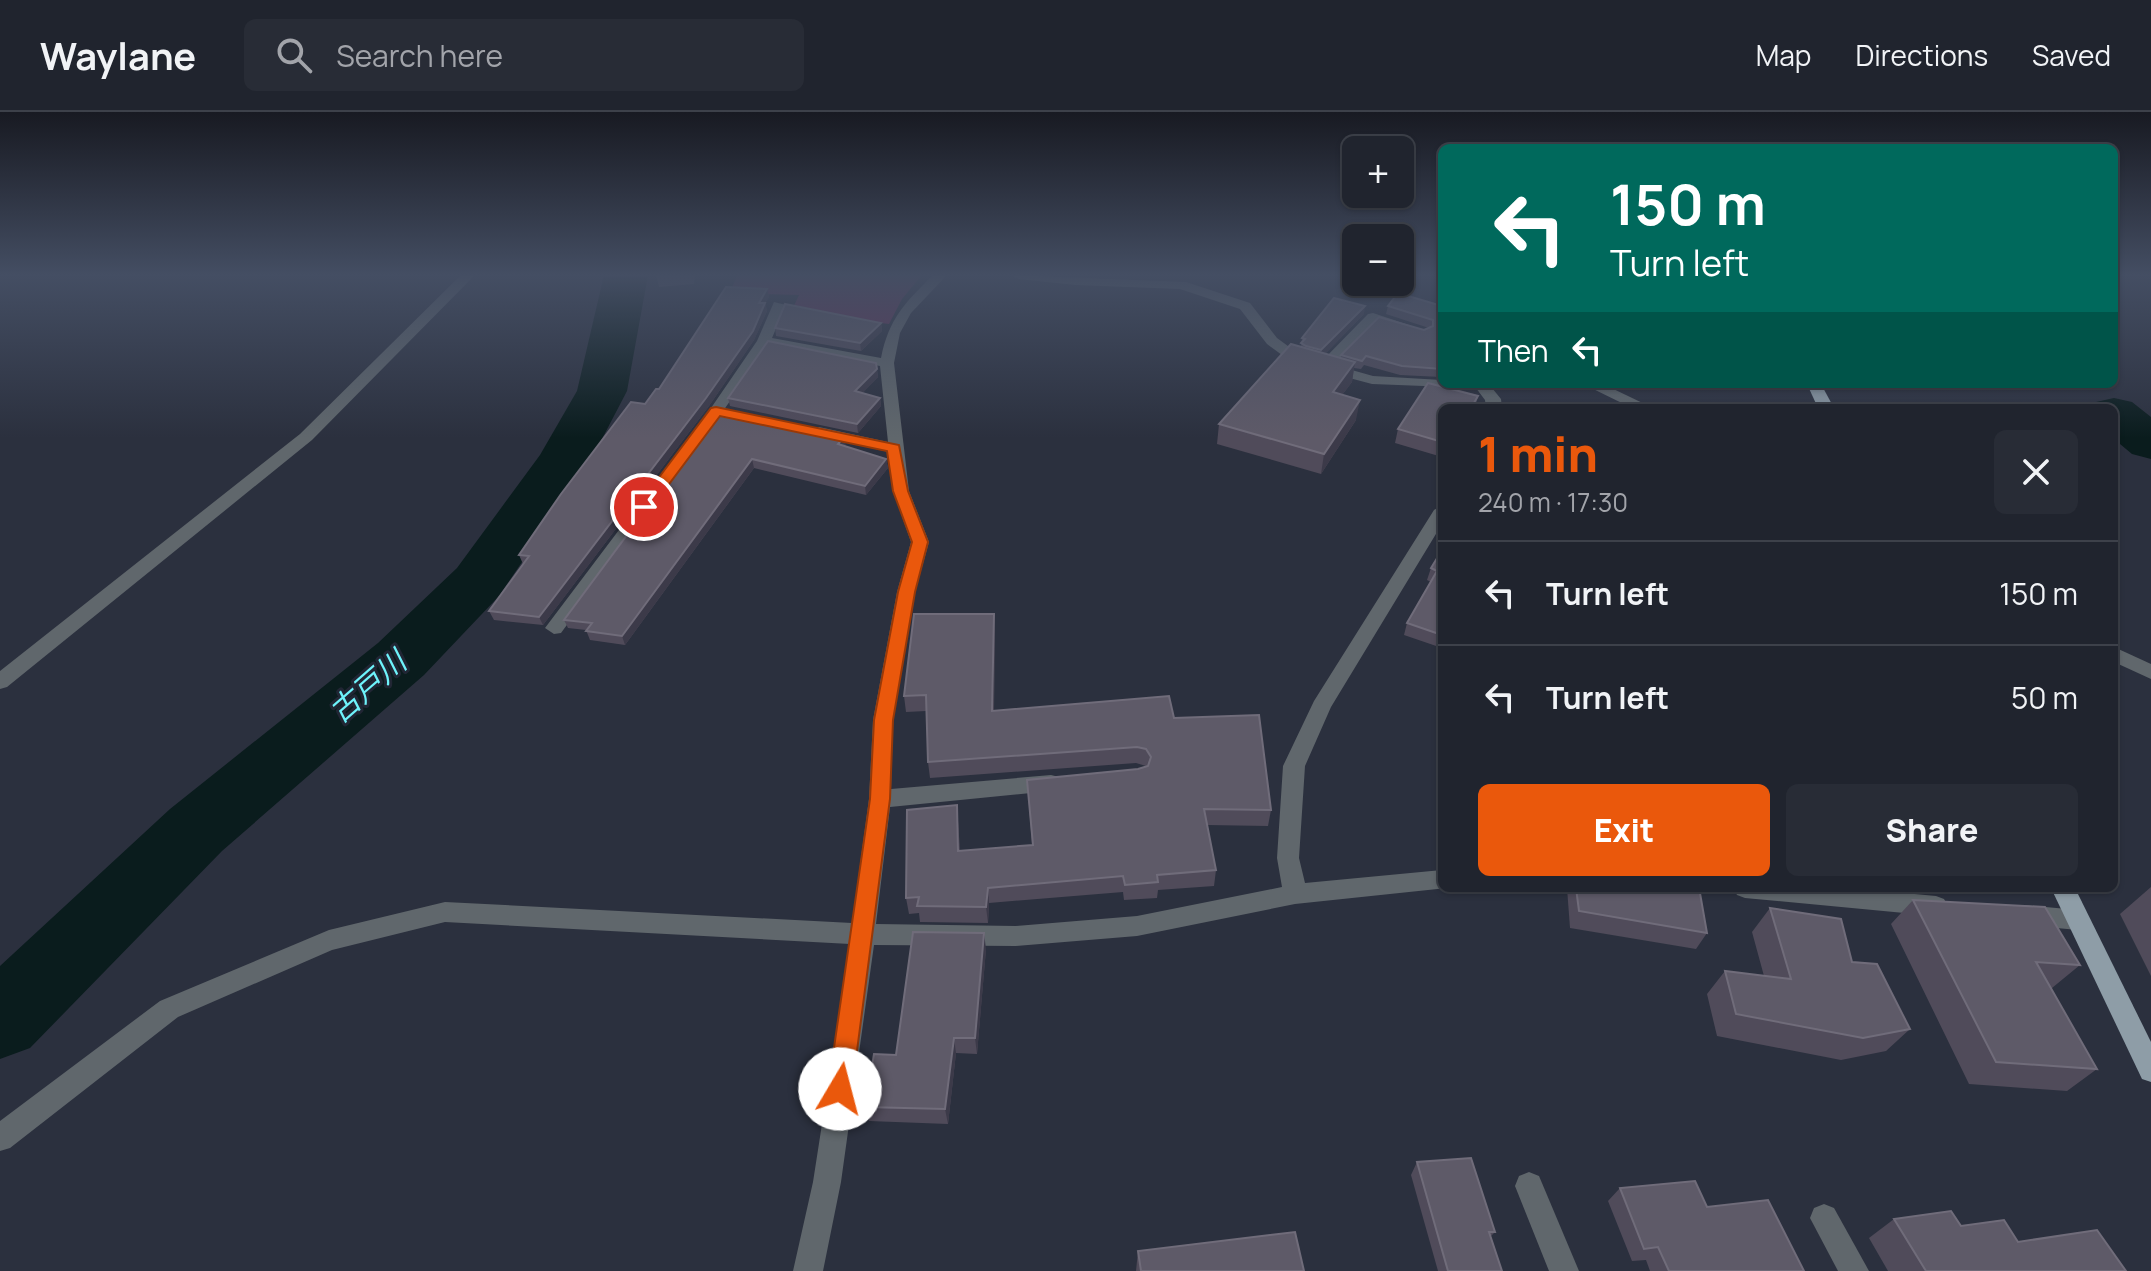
<!DOCTYPE html>
<meta charset="utf-8">
<style>
body{margin:0;font-family:Manrope,"Noto Sans JP",sans-serif;background:#282c36;color:#f1f3f6;height:100vh;display:flex;flex-direction:column;font-size:30px;white-space:nowrap}
*{box-sizing:border-box;margin:0}
p{font-size:26px;color:#a2a4aa}
.icon{flex:none;width:44px;height:44px;fill:none;stroke:currentColor;stroke-width:2;stroke-linecap:round;stroke-linejoin:round}
.map{position:relative;flex:1;overflow:hidden}
.side{position:absolute;left:1438px;top:292px;width:680px;height:488px;display:flex;flex-direction:column;background:#20242e;border-radius:12px;box-shadow:0 2px 6px #0004,0 0 0 2px #3d414a}
.side>*{flex:none}
.top-card{position:absolute;left:1438px;top:32px;width:680px;height:244px;border-radius:12px;box-shadow:0 2px 6px #0004,0 0 0 2px #3d414a;background:#00695c;color:#fff;overflow:hidden}
.controls{position:absolute;left:1342px;top:24px;display:grid;gap:16px}
.controls a{display:grid;place-items:center;width:72px;height:72px;border-radius:12px;background:#20242e;box-shadow:0 2px 6px #0004,0 0 0 2px #3d414a;font-size:40px}
.pin{position:absolute;display:grid;place-items:center;width:68px;height:68px;color:#fff;margin:-34px;border:4px solid #fff;border-radius:50%;box-shadow:0 2px 8px #0007}
.me{position:absolute;width:88px;margin:-44px;rotate:8deg;stroke-linejoin:round;filter:drop-shadow(0 0 6px #0008)}
.turn{display:flex;align-items:center;gap:28px;height:168px;padding:0 40px;font-size:36px}
.turn .icon{width:104px;height:104px;stroke-width:2.5}
.turn b{display:block;font-size:56px;line-height:68px}
.then{display:flex;align-items:center;height:76px;padding:0 40px;background:#0003;gap:16px;font-size:30px}
.round{display:grid;place-items:center;flex:none;width:84px;height:84px;border-radius:12px;background:#282c36}
.summary{display:flex;align-items:center;justify-content:space-between;height:136px;padding:0 40px}
h1{font-size:48px;font-weight:800;line-height:60px;color:#ea580c}
.action{display:flex;gap:16px;margin-top:auto;padding:16px 40px}
.action a{flex:1;height:92px;border-radius:12px;background:#ea580c;color:#fff;font-size:32px;font-weight:800;line-height:92px;text-align:center}
.action a+a{background:#282c36;color:#f1f3f6}
ul{padding:0;list-style:none}
li{display:flex;align-items:center;gap:24px;height:104px;padding:0 40px;border-top:2px solid #3d414a}
li div{flex:1}
li b{display:block;font-size:30px}
li em{font-style:normal}
header{display:flex;align-items:center;gap:48px;box-sizing:border-box;height:112px;padding:0 40px;background:#20242e;border-bottom:2px solid #3d414a}
header strong{font-size:38px}
nav{display:flex;gap:44px;margin-inline-start:auto;font-size:28px}
.search{width:560px;height:72px;background:#282c36;display:flex;align-items:center;gap:20px;box-sizing:border-box;padding:0 28px;border-radius:12px;color:#a2a4aa;font-size:30px}
.map>svg:first-child{display:block}
</style>
<header>
<strong>Waylane</strong>
<div class="search"><svg class="icon" aria-label="search" viewBox="0 0 24 24"><circle cx="10" cy="10" r="6"/><path d="M15 15l6 6"/></svg>Search here</div>
<nav><a>Map</a><a>Directions</a><a>Saved</a></nav>
</header>
<div class="map">
<svg width="2151" height="1159" viewBox="0 0 2151 1159">
<rect width="100%" height="100%" fill="#2b303e"/>
<!-- green -->
<path fill="#643157" d="M737,163H922L902,187L889,212L791,200L799,183L730,181Z"/>
<g fill="none" stroke-linecap="round" stroke-linejoin="round">
<!-- river -->
<g fill="#0a1c1d" fill-rule="evenodd">
<path d="M604,163H648L627,279L592,346L499,484L424,563L222,739L30,936L0,947V854L170,697L378,531L457,456L540,343L577,279Z"/>
<path d="M2114,286L2132,290L2151,305V347L2132,342L2114,327V296H2092L2096,290Z"/>
</g>
<!-- minor -->
<g fill="#60676c" fill-rule="evenodd">
<path d="M461,163H475L312,328L7,575L0,577V559L300,322Z"/>
<path d="M933,163H947L911,201L900,221L894,251L909,379L929,430L915,480L893,608L891,677L1051,663L1059,665L1062,671L1059,677L1051,679L890,695L876,812L1016,814L1137,804L1282,775L1277,746L1283,654L1314,589L1434,398L1442,393V412L1331,595L1305,654L1299,746L1305,771L1442,758V776H1447L1295,792L1137,824L1016,834L874,833L841,1070L823,1159H793L813,1070L850,832L445,810L332,838L178,905L10,1036L0,1039V1009L160,889L329,818L445,790L852,811L869,687L873,608L897,480L911,430L893,379L889,340L813,323L811,320L819,315L888,330L880,254L768,234L721,302L561,521L554,522L545,516L711,296L757,229L774,190L786,193L772,226L881,246C889,206 905,191 933,163Z"/>
<path d="M1012,163L1186,170L1250,191L1277,226L1303,245L1321,250L1368,202L1373,201L1409,213L1402,217L1376,210L1334,253L1373,264L1442,268V272H1513L1506,276H1492L1501,287L1502,296H1486L1485,288L1476,276L1372,272L1293,251L1267,232L1240,197L1180,177L1076,173L1018,167Z"/>
<path d="M1583,272H1603L1653,296H1632Z"/>
<path d="M2114,535L2151,552V567L2114,550Z"/>
<path d="M1733,776H1850L1936,784L1944,787L1948,794L1944,801L1936,804L1745,786L1737,783Z"/>
<path d="M2023,793L2078,798L2086,801L2090,808L2086,815L2078,818L2023,813L2015,810L2011,803L2015,796Z"/>
<path d="M1529,1060L1539,1064L1579,1159H1549L1515,1074L1519,1064Z"/>
<path d="M1824,1092L1834,1096L1869,1159H1838L1810,1106L1814,1096Z"/>
</g>
<!-- major -->
<g fill="#8e9da7" fill-rule="evenodd">
<path d="M1807,272H1821L1834,296H1818Z"/>
<path d="M2051,776H2075L2151,930V970L2142,967Z"/>
</g>
</g>
<!-- wall -->
<g fill="#504b5a">
<path d="M656,163H695L694,172L659,175Z"/>
<path d="M767,177L769,185L765,191L767,199L754,228L709,294L543,513L494,508L489,499L523,452L519,443L645,292Z"/>
<path d="M1388,194H1442V263L1441,265L1400,263L1364,253L1361,257L1354,256L1352,270L1342,283L1356,308L1321,362L1217,332L1219,312L1301,235L1302,226L1364,202L1325,242L1341,246V243L1429,216L1386,202Z"/>
<path d="M881,211L882,219L861,239L776,224L775,216Z"/>
<path d="M876,251L878,265L862,281L880,286L881,294L858,321L730,294L728,286Z"/>
<path d="M1428,271L1478,284L1475,296H1442V345L1395,331L1398,317Z"/>
<path d="M719,299L844,325L845,334L886,347L888,356L866,383L754,356L625,533L590,528L586,518L568,516L564,508Z"/>
<path d="M1442,438V536L1404,523L1407,511L1431,470L1427,468L1431,456Z"/>
<path d="M995,518L994,599L1174,606L1271,698L1268,714L1207,713L1216,758L1214,774L1158,778L1157,786L1124,788L1123,780L989,791L988,811L920,810L919,801L909,802L906,786L957,693L960,739L1032,733L1027,668L1138,657L1146,654L1136,651L930,666L928,650L926,599L906,600L904,584Z"/>
<path d="M2151,775V864L2120,802Z"/>
<path d="M1567,776H1669L1707,821L1696,837L1570,816Z"/>
<path d="M1913,788L2080,853L2052,876H2050L2097,957L2067,979L1969,972L1891,812Z"/>
<path d="M1770,796L1852,850L1910,917L1886,939L1841,948L1717,924L1707,882L1725,859L1764,864L1752,820Z"/>
<path d="M986,837L977,942L956,941L948,1012L869,1009L865,995L896,943Z"/>
<path d="M1417,1050L1495,1120L1490,1125L1502,1159H1438L1411,1063Z"/>
<path d="M1620,1076L1707,1095L1804,1159H1650L1646,1148L1632,1149L1608,1089Z"/>
<path d="M1894,1107L1961,1114L2126,1159H1888L1869,1126Z"/>
<path d="M1138,1139L1304,1159H1136Z"/>
</g>
<!-- shaded-wall -->
<g fill="#3c3a49">
<path d="M767,177L769,185L760,199L759,191Z"/>
<path d="M765,191L767,199L754,228L709,294L543,513L539,505Z"/>
<path d="M1365,194L1364,202L1320,247L1321,238Z"/>
<path d="M881,211L882,219L861,239L860,231Z"/>
<path d="M1355,250L1352,270L1329,300L1333,280Z"/>
<path d="M877,257L878,265L856,288L855,279Z"/>
<path d="M880,286L881,294L858,321L857,312Z"/>
<path d="M1360,288L1356,308L1321,362L1324,342Z"/>
<path d="M844,325L846,334L839,341L838,332Z"/>
<path d="M752,347L754,356L625,533L622,524Z"/>
<path d="M886,347L888,356L866,383L865,374Z"/>
<path d="M994,502L995,518L993,615L992,599Z"/>
<path d="M957,693L958,709L960,754L958,739Z"/>
<path d="M988,776L989,791L988,811L986,795Z"/>
<path d="M984,821L986,837L977,942L975,926Z"/>
<path d="M954,926L956,941L948,1012L945,997Z"/>
</g>
<!-- building -->
<g fill="#5e5a68" stroke="#706c7a" stroke-width="2">
<path d="M726,175L767,177L759,191H765L753,219L706,286L539,505L489,499L529,444L519,443L561,382L631,290L645,292L656,277H659Z"/>
<path d="M1398,181L1442,194V257L1402,254L1366,244L1362,249L1341,243L1379,205L1424,218L1433,214V208L1388,194Z"/>
<path d="M1334,186L1365,194L1321,238L1306,234L1301,231L1305,227L1302,226Z"/>
<path d="M785,192L881,211L860,231L775,216Z"/>
<path d="M768,229L876,251L877,257L855,279L880,286L857,312L728,286Z"/>
<path d="M1291,232L1355,250L1333,280L1360,288L1324,342L1219,312Z"/>
<path d="M1428,271L1478,284L1471,296H1442V330L1398,317Z"/>
<path d="M719,299L844,325L838,332L886,347L865,374L752,347L622,524L586,519L592,511L564,508Z"/>
<path d="M1442,438V523L1407,511L1437,459L1431,456Z"/>
<path d="M914,502H994L992,599L1169,584L1174,606L1259,603L1271,698L1204,697L1216,758L1157,763L1158,770L1125,773L1123,764L988,776L986,795L917,794L919,785L906,786L907,698L957,693L958,739L1033,733L1027,668L1138,657L1148,654L1151,645L1146,637L1137,635L928,650L926,583L904,584Z"/>
<path d="M1576,776H1669L1700,781L1707,821L1579,799Z"/>
<path d="M1913,788L2045,795L2080,853L2036,850L2097,957L1996,950Z"/>
<path d="M1770,796L1841,807L1852,850L1877,852L1910,917L1863,926L1736,902L1725,859L1791,867Z"/>
<path d="M913,820L984,821L975,926H954L945,997L865,995L874,942L896,943Z"/>
<path d="M1471,1046L1495,1120H1489L1502,1159H1448L1417,1050Z"/>
<path d="M1695,1069L1707,1095L1768,1088L1804,1159H1669L1658,1135L1644,1137L1620,1076Z"/>
<path d="M1951,1099L1961,1114L2004,1108L2018,1130L2097,1118L2126,1159H1926L1894,1107Z"/>
<path d="M1295,1120L1304,1159H1141L1138,1139Z"/>
</g>
<!-- sky -->
<linearGradient id="sky" x2="0" y2="1"><stop stop-color="#181a22"/><stop offset="0.5" stop-color="#444e63"/><stop offset="1" stop-color="#444e63" stop-opacity="0"/></linearGradient>
<rect width="2151" height="326" fill="url(#sky)"/>
<!-- route -->
<path fill="#ea580c" stroke="#983908" stroke-width="2" d="M716,295L899,333L908,379L928,430L915,480L893,608L890,687L852,977L849,985L840,989L832,985L828,977L870,687L874,608L898,480L912,430L893,379L887,339L720,304L649,399H639V392L711,296Z"/>
<g text-anchor="middle" dominant-baseline="central" stroke-width="6" stroke-linejoin="round" paint-order="stroke">
<!-- water labels -->
<g font-size="30" font-style="italic" fill="#6ef3fb" stroke="#212634">
<text transform="translate(367 574) rotate(-41)">古戸川</text>
</g>
</g>
</svg>
<div class="controls">
<a>+</a>
<a>−</a>
</div>
<div class="pin" style="left:644px;top:395px;background:#d93025"><svg class="icon" aria-label="arrive" viewBox="0 0 24 24"><path d="M6 21V4h12l-3 4 3 4H6"/></svg></div>
<svg class="me" style="left:840px;top:977px" viewBox="-20 -20 40 40"><circle r="19" fill="#fff"/><path d="M0-13L10 11 0 6-10 11z" fill="#ea580c"/></svg>
<div class="top-card">
<div class="turn"><svg class="icon" aria-label="left" viewBox="0 0 24 24"><path d="M17 20v-9H6M10 6l-5 5 5 5"/></svg><div><b>150 m</b>Turn left</div></div>
<div class="then">Then<svg class="icon" aria-label="left" viewBox="0 0 24 24"><path d="M17 20v-9H6M10 6l-5 5 5 5"/></svg></div>
</div>
<section class="side">
<div class="summary"><div><h1>1 min</h1><p>240 m · 17:30</p></div><a class="round"><svg class="icon" aria-label="close" viewBox="0 0 24 24"><path d="M6 6l12 12M18 6L6 18"/></svg></a></div>
<ul>
<li><svg class="icon" aria-label="left" viewBox="0 0 24 24"><path d="M17 20v-9H6M10 6l-5 5 5 5"/></svg><div><b>Turn left</b></div><em>150 m</em></li>
<li><svg class="icon" aria-label="left" viewBox="0 0 24 24"><path d="M17 20v-9H6M10 6l-5 5 5 5"/></svg><div><b>Turn left</b></div><em>50 m</em></li>
</ul>
<div class="action"><a>Exit</a><a>Share</a></div>
</section>
</div>
